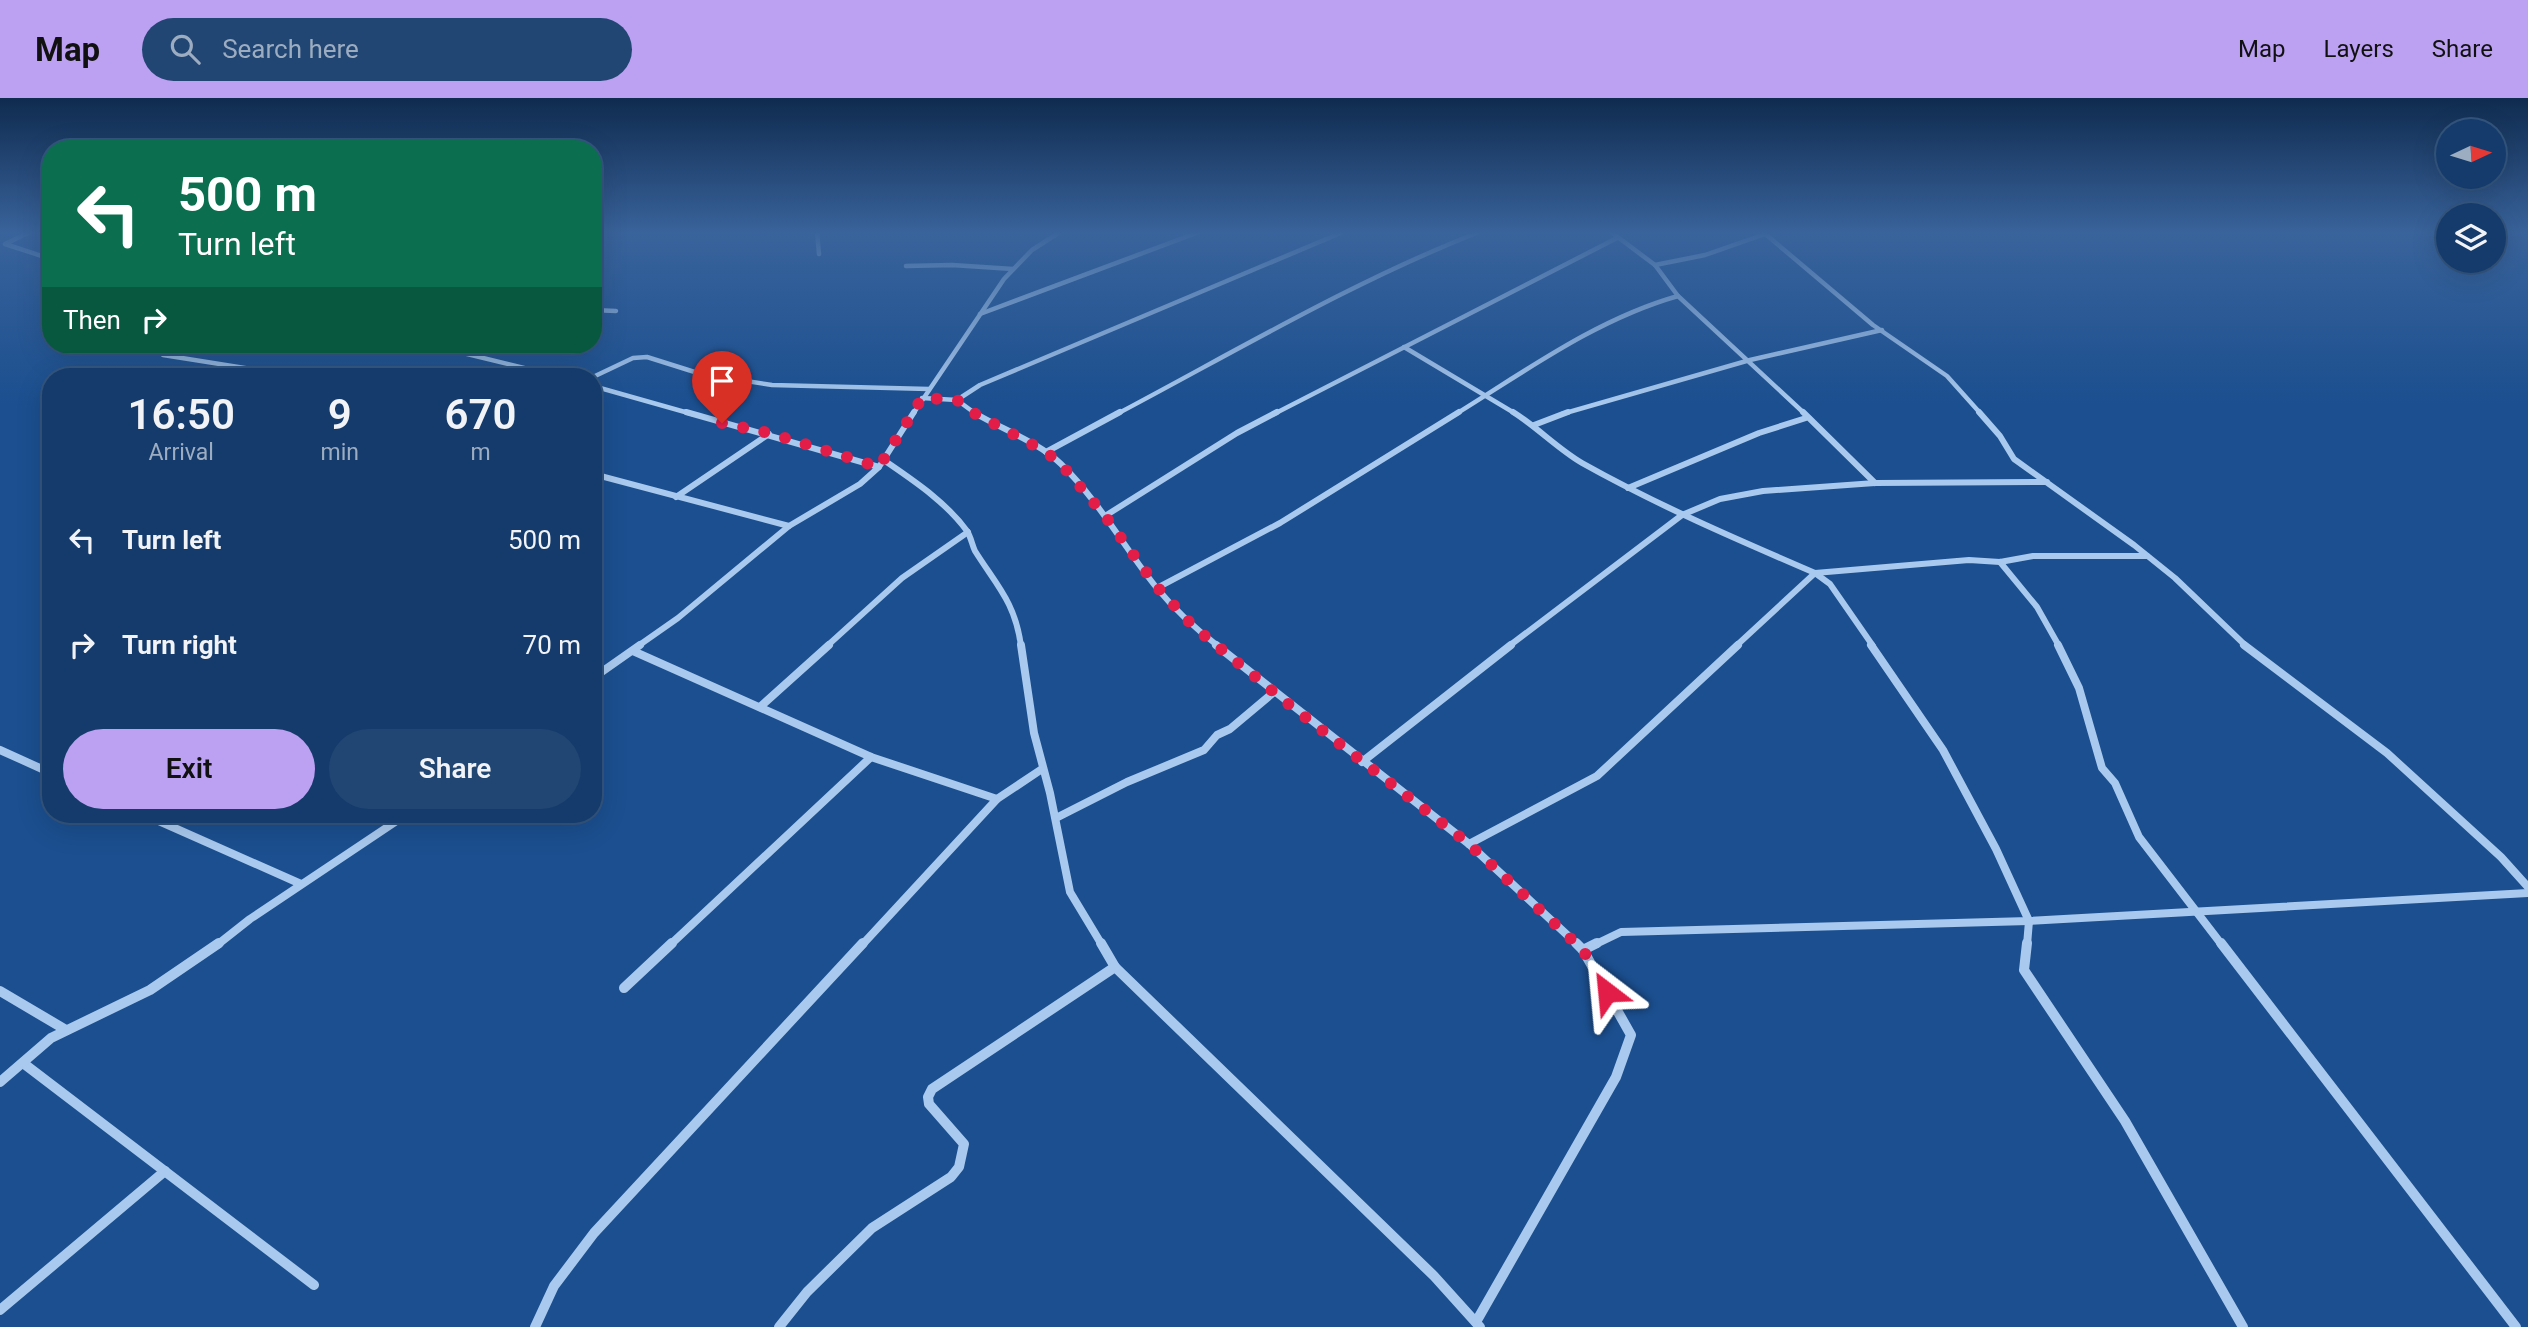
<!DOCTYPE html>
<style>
body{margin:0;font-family:Roboto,sans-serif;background:#214673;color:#f1f3f6;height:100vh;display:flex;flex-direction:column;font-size:26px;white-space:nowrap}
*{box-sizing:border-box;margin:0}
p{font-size:23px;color:#9dadc1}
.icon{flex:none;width:38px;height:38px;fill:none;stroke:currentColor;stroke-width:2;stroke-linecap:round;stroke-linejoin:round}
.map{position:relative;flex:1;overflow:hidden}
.sheet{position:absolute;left:42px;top:270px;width:560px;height:455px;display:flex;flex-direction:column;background:#143b6b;border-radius:28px;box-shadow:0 7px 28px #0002,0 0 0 2px #33557e}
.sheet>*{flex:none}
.guide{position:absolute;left:42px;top:42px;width:560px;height:214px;border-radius:28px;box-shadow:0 7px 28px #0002,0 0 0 2px #33557e;background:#0b6e4f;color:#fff;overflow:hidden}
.needle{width:46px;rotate:86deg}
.controls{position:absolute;left:2436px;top:21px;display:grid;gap:14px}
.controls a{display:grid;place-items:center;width:70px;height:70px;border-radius:50%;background:#143b6b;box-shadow:0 7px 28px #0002,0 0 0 2px #33557e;font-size:35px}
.pin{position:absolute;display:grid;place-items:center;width:60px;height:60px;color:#fff;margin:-72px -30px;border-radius:50% 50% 50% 0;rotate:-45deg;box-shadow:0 0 7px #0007}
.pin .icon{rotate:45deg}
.me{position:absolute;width:77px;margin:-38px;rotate:331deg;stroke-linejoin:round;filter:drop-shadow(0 0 5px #0008)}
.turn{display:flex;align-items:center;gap:24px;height:147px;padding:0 21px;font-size:32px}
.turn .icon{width:91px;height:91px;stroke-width:2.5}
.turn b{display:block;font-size:49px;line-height:60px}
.then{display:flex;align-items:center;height:66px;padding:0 21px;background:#0003;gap:14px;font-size:26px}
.eta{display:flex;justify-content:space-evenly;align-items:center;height:119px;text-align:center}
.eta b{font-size:42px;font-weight:600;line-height:49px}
.cta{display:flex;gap:14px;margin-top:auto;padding:14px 21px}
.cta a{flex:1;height:80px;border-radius:42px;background:#bca0f2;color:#111;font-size:28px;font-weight:600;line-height:80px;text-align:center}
.cta a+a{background:#214673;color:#f1f3f6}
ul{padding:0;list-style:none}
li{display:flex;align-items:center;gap:21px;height:105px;padding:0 21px}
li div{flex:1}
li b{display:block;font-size:26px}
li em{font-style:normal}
header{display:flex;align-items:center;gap:42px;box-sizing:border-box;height:98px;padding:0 35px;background:#bca0f2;color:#111}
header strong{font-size:33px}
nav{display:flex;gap:38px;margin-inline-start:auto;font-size:24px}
.search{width:490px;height:63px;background:#214673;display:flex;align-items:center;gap:18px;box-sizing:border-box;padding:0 24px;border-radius:38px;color:#9dadc1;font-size:26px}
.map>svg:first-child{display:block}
</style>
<header>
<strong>Map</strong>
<div class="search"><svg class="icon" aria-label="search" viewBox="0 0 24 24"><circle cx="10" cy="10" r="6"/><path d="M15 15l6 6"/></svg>Search here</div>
<nav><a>Map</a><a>Layers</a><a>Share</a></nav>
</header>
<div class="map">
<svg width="2528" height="1229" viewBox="0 0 2528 1229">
<rect width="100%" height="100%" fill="#1b4f8f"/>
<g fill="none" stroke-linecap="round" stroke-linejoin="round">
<!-- minor-far3 -->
<g stroke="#a9c9ee" stroke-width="4.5">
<path d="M30,134L5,146L51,161"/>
<path d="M817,134L819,156"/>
<path d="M1611,134L1655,167L1678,198L1805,316"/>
<path d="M1763,134L1873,227L1947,278L1981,316"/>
<path d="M1655,167L1705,157L1765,136"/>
<path d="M906,168L952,167L1013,171"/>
<path d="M593,212L616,213"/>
<path d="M980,216L1199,134"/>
<path d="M430,247L557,278"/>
<path d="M1404,249L1516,316"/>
<path d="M163,257L257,272L267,278"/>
<path d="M593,279L633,260L647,259L701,276L772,287L929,291"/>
<path d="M593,288L692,316"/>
<path d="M922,300L957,302L980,287L1343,134"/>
<path d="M957,302L976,316"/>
<path d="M913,316L1004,181L1032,152L1060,134"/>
<path d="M1117,316C1236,253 1354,183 1479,134"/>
<path d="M1274,316L1617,140"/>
<path d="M1456,316C1527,272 1597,221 1678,198"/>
<path d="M1562,316L1750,262L1882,232"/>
</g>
<!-- minor-far2 -->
<g stroke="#a9c9ee" stroke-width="6">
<path d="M686,314L879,369"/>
<path d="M973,314C1001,331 1037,343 1061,366C1098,402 1124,449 1156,489C1174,511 1196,531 1218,548"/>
<path d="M1513,314C1537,329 1558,351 1582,365C1657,407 1736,441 1815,475L1830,486L1873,548"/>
<path d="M1803,314L1875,385"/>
<path d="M1979,314L2000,338L2014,361L2134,447L2175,480L2246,548"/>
<path d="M1534,327L1568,314"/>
<path d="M1046,354L1120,314"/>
<path d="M885,363C914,383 946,404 967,433C971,439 972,447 975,453C997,488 1015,504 1021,548"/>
<path d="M593,376L789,428"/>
<path d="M1628,390L1759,335L1806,320"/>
<path d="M676,399L769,336"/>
<path d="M1105,418L1237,335L1277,314"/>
<path d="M2000,464L2037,509L2059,548"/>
<path d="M1157,490L1280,425L1459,314"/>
<path d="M638,548L678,520L789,428L860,386L879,369L914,314"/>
<path d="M827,548L902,480L968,434"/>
<path d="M1509,548L1682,417L1720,401L1763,393L1875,385L2047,384"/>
<path d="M1736,548L1815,475L1969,462L2000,464L2033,458H2147"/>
</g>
<!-- minor-far1 -->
<g stroke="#a9c9ee" stroke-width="8">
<path d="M1021,547L1034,635L1050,695L1070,794L1102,847"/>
<path d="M1216,547L1469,746L1578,847"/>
<path d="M1871,547L1943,652L1996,751L2029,823L2027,847"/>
<path d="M2058,547L2079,590L2102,670L2115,685L2139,739L2222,847"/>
<path d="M2244,547L2387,655L2501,759L2528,789"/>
<path d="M633,553L871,659L997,701"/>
<path d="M593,580L640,547"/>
<path d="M760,609L829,547"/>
<path d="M0,652L51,675"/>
<path d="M1362,664L1511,547"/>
<path d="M143,716L301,786"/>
<path d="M1056,720L1127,684L1204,652L1217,637L1230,631L1274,594"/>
<path d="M1469,746L1597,678L1738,547"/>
<path d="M217,847L250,821L407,716"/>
<path d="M670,847L871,659"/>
<path d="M862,847L997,701L1042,671"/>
<path d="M1594,847L1621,834L2029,823L2528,795"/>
</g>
<!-- minor -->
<g stroke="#a9c9ee" stroke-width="10">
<path d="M1101,845L1115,869L1434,1178L1480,1229"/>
<path d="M2027,845L2024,872L2125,1023L2243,1229"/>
<path d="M2221,845L2516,1229"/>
<path d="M1583,852L1597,845"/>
<path d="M624,890L672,845"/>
<path d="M0,893L66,932"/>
<path d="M23,965L314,1187"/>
<path d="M0,984L51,940L150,892L219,845"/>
<path d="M0,1212L165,1073"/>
<path d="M1476,1224L1616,979L1631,937L1583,852L1576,845"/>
<path d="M535,1229L554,1188L594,1135L863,845"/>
<path d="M779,1229L807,1194L872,1130L951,1079L959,1069L964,1046L929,1006L928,999L932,991L1115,869"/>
</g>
</g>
<!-- sky -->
<linearGradient id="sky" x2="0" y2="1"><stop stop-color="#0f2b4f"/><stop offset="0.44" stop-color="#39639b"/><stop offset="1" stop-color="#39639b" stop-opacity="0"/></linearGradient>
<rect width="2528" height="306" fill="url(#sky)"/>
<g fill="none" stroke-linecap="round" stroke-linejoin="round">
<!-- route -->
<path stroke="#e11d48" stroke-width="12" stroke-dasharray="0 21.6" d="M722,325L769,335L879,369L922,300L957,302L974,315L1046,354L1061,366L1105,418L1157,489L1194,529L1291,608L1469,746L1583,852L1607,894"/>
</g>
</svg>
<div class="controls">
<a><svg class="needle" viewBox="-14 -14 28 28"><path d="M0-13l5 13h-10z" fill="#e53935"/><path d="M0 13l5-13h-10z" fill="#9dadc1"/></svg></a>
<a><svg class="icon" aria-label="layers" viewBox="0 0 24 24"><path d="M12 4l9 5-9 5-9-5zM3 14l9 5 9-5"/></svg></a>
</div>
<div class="pin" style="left:722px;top:325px;background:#d93025"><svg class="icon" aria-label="arrive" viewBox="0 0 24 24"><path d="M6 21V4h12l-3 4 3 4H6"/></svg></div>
<svg class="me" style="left:1607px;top:894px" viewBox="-20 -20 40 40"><path d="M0-17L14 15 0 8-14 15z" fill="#e11d48" stroke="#fff" stroke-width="4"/></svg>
<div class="guide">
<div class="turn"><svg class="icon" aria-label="left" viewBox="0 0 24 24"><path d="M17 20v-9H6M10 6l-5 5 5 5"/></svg><div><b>500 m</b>Turn left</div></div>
<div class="then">Then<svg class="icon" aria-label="right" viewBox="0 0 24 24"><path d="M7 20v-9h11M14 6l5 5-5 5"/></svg></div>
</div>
<section class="sheet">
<div class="eta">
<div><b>16:50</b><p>Arrival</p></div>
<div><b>9</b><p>min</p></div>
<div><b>670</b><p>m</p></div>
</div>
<ul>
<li><svg class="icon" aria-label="left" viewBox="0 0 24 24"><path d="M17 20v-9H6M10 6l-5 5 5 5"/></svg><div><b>Turn left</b></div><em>500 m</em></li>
<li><svg class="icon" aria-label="right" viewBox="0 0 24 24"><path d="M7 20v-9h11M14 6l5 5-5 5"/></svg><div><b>Turn right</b></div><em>70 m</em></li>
</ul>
<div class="cta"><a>Exit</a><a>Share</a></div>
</section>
</div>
